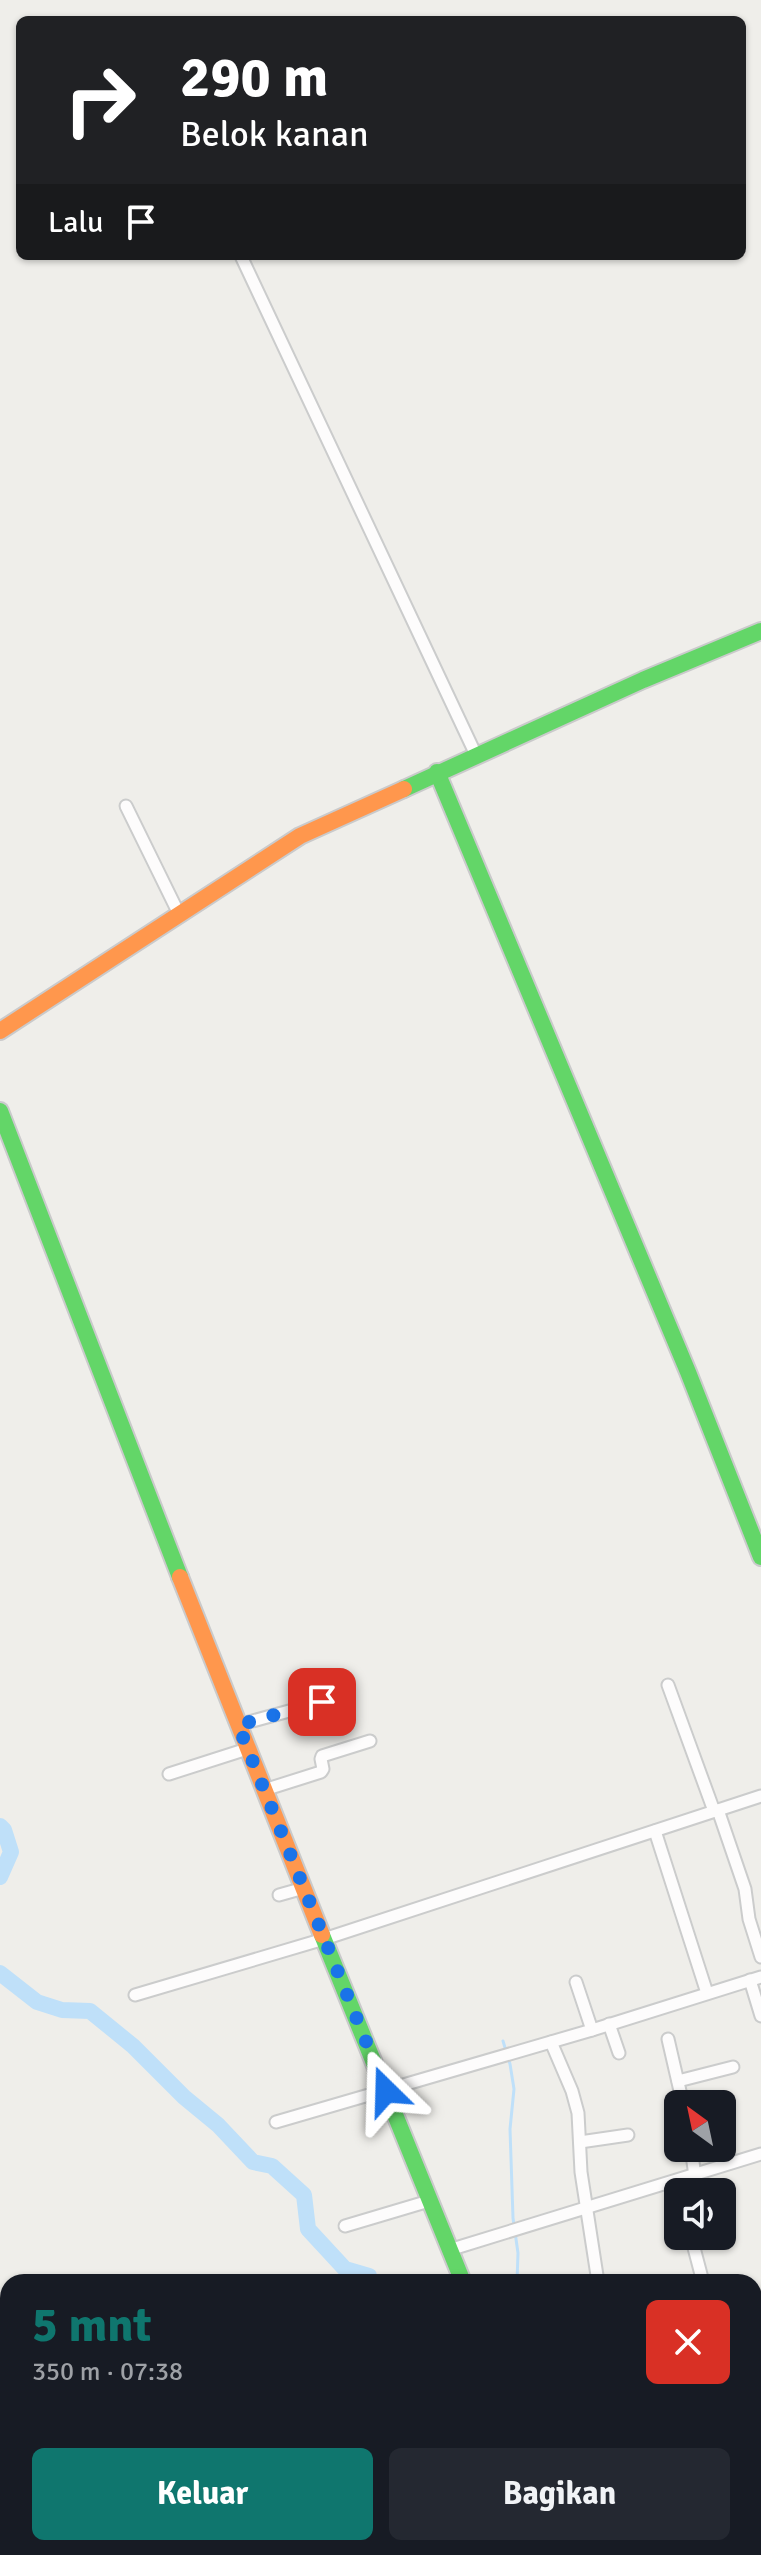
<!DOCTYPE html>
<html lang="id">
<meta charset="utf-8">
<style>
body{margin:0;font-family:Signika,sans-serif;background:#242831;color:#f1f3f6;height:100vh;display:flex;flex-direction:column;font-size:30px;white-space:nowrap}
*{box-sizing:border-box;margin:0}
p{font-size:26px;color:#9ea1a6}
.icon{flex:none;width:44px;height:44px;fill:none;stroke:currentColor;stroke-width:2;stroke-linecap:round;stroke-linejoin:round}
.map{position:relative;flex:1;overflow:hidden}
.side{position:absolute;left:0px;top:2274px;width:762px;height:282px;display:flex;flex-direction:column;background:#171b24;border-radius:24px 24px 0 0;box-shadow:0 2px 6px #0004}
.side>*{flex:none}
.banner{position:absolute;left:16px;top:16px;width:730px;height:244px;border-radius:12px;box-shadow:0 2px 6px #0004;background:#202124;color:#fff;overflow:hidden}
.needle{width:52px;rotate:327deg}
.tools{position:absolute;left:664px;top:2090px;display:grid;gap:16px}
.tools a{display:grid;place-items:center;width:72px;height:72px;border-radius:12px;background:#171b24;box-shadow:0 2px 6px #0004;font-size:40px}
.pin{position:absolute;display:grid;place-items:center;width:68px;height:68px;color:#fff;margin:-34px;border-radius:16px;box-shadow:0 4px 12px #0006}
.me{position:absolute;width:88px;margin:-44px;rotate:338deg;stroke-linejoin:round;filter:drop-shadow(0 0 6px #0008)}
.turn{display:flex;align-items:center;gap:28px;height:168px;padding:0 32px;font-size:36px}
.turn .icon{width:104px;height:104px;stroke-width:2.5}
.turn b{display:block;font-size:56px;line-height:68px}
.then{display:flex;align-items:center;height:76px;padding:0 32px;background:#0003;gap:16px;font-size:30px}
.round{display:grid;place-items:center;flex:none;width:84px;height:84px;border-radius:12px;background:#242831}
.head{display:flex;align-items:center;justify-content:space-between;height:136px;padding:0 32px}
h1{font-size:48px;font-weight:800;line-height:60px;color:#0f766e}
.action{display:flex;gap:16px;margin-top:auto;padding:16px 32px}
.action a{flex:1;height:92px;border-radius:12px;background:#0f766e;color:#fff;font-size:32px;font-weight:800;line-height:92px;text-align:center}
.action a+a{background:#242831;color:#f1f3f6}
.map>svg:first-child{display:block}
</style>
<div class="map">
<svg width="761" height="2555" viewBox="0 0 761 2555">
<rect width="100%" height="100%" fill="#efeeea"/>
<g fill="none" stroke-linecap="round" stroke-linejoin="round">
<!-- stream -->
<path stroke="#bfe0f9" stroke-width="3" d="M503,2041L510,2064L514,2089L510,2129L513,2218L518,2253L517,2282"/>
<!-- river -->
<g stroke="#bfe0f9" stroke-width="16">
<path d="M0,1826L4,1830L11,1852L0,1877"/>
<path d="M0,1973L37,2002L62,2010L90,2011L133,2046L184,2097L218,2125L253,2162L272,2166L304,2195L308,2229L345,2269L369,2276L370,2282"/>
<path d="M544,2555L545,2548"/>
</g>
<defs>
<g id="street">
<path d="M241,256L476,755"/>
<path d="M126,806L180,916"/>
<path d="M668,1685L714,1811"/>
<path d="M238,1725L322,1702"/>
<path d="M169,1774L247,1749"/>
<path d="M264,1790L321,1772L323,1769L321,1759L322,1756L370,1741"/>
<path d="M718,1810L745,1889L749,1919L761,1957"/>
<path d="M655,1831L707,1993"/>
<path d="M279,1895L304,1888"/>
<path d="M750,1980L761,2016"/>
<path d="M576,1982L592,2030"/>
<path d="M135,1995L324,1939L761,1796"/>
<path d="M609,2024L619,2053"/>
<path d="M668,2039L683,2104"/>
<path d="M551,2042L572,2091L578,2113L581,2172L598,2282"/>
<path d="M678,2081L733,2067"/>
<path d="M276,2122L592,2030L761,1977"/>
<path d="M580,2142L628,2135"/>
<path d="M691,2148L695,2176"/>
<path d="M345,2226L429,2201"/>
<path d="M693,2244L703,2282"/>
<path d="M449,2250L761,2154"/>
<path d="M754,2304L761,2303"/>
<path d="M0,2522L8,2519"/>
<path d="M50,2548L52,2555"/>
</g>
<g id="fast">
<path d="M437,772L688,1372L761,1557"/>
<path d="M404,789L643,680L761,631"/>
<path d="M0,1111L180,1577"/>
<path d="M322,1935L463,2282"/>
<path d="M754,2401L761,2400"/>
<path d="M106,2555L128,2548"/>
</g>
<g id="slow">
<path d="M0,1031L300,836L404,789"/>
<path d="M180,1577L322,1935"/>
</g>
</defs>
<!-- street casing -->
<use href="#street" stroke="#cbcccc" stroke-width="15"/>
<!-- fast casing -->
<use href="#fast" stroke="#cacacb" stroke-width="20"/>
<!-- slow casing -->
<use href="#slow" stroke="#cacacb" stroke-width="20"/>
<!-- street -->
<use href="#street" stroke="#fdfcfc" stroke-width="11"/>
<!-- fast -->
<use href="#fast" stroke="#63d668" stroke-width="16"/>
<!-- slow -->
<use href="#slow" stroke="#ff974d" stroke-width="16"/>
<!-- rail -->
<g stroke="#e4e4e4" stroke-width="3" stroke-dasharray="2 10" stroke-linecap="butt">
<path d="M708,2548L744,2555"/>
<path d="M752,2548L761,2551"/>
<path d="M270,2555L299,2548"/>
<path d="M309,2555L338,2548"/>
</g>
</g>
<g fill="none" stroke-linecap="round" stroke-linejoin="round">
<!-- route -->
<path stroke="#1a73e8" stroke-width="14" stroke-dasharray="0 25.2" d="M322,1702L238,1725L386,2091"/>
</g>
</svg>
<div class="tools">
<a><svg class="needle" viewBox="-14 -14 28 28"><path d="M0-13l5 13h-10z" fill="#e53935"/><path d="M0 13l5-13h-10z" fill="#9ea1a6"/></svg></a>
<a><svg class="icon" aria-label="sound" viewBox="0 0 24 24"><path d="M4 9h4l5-4v14l-5-4H4zM17 9q2 3 0 6"/></svg></a>
</div>
<div class="pin" style="left:322px;top:1702px;background:#d93025"><svg class="icon" aria-label="arrive" viewBox="0 0 24 24"><path d="M6 21V4h12l-3 4 3 4H6"/></svg></div>
<svg class="me" style="left:386px;top:2091px" viewBox="-20 -20 40 40"><path d="M0-17L14 15 0 8-14 15z" fill="#1a73e8" stroke="#fff" stroke-width="4"/></svg>
<div class="banner">
<div class="turn"><svg class="icon" aria-label="right" viewBox="0 0 24 24"><path d="M7 20v-9h11M14 6l5 5-5 5"/></svg><div><b>290 m</b>Belok kanan</div></div>
<div class="then">Lalu<svg class="icon" aria-label="arrive" viewBox="0 0 24 24"><path d="M6 21V4h12l-3 4 3 4H6"/></svg></div>
</div>
<section class="side">
<div class="head"><div><h1>5 mnt</h1><p>350 m · 07:38</p></div><a class="round" style="background:#d93025;color:#fff"><svg class="icon" aria-label="close" viewBox="0 0 24 24"><path d="M6 6l12 12M18 6L6 18"/></svg></a></div>
<div class="action"><a>Keluar</a><a>Bagikan</a></div>
</section>
</div>
